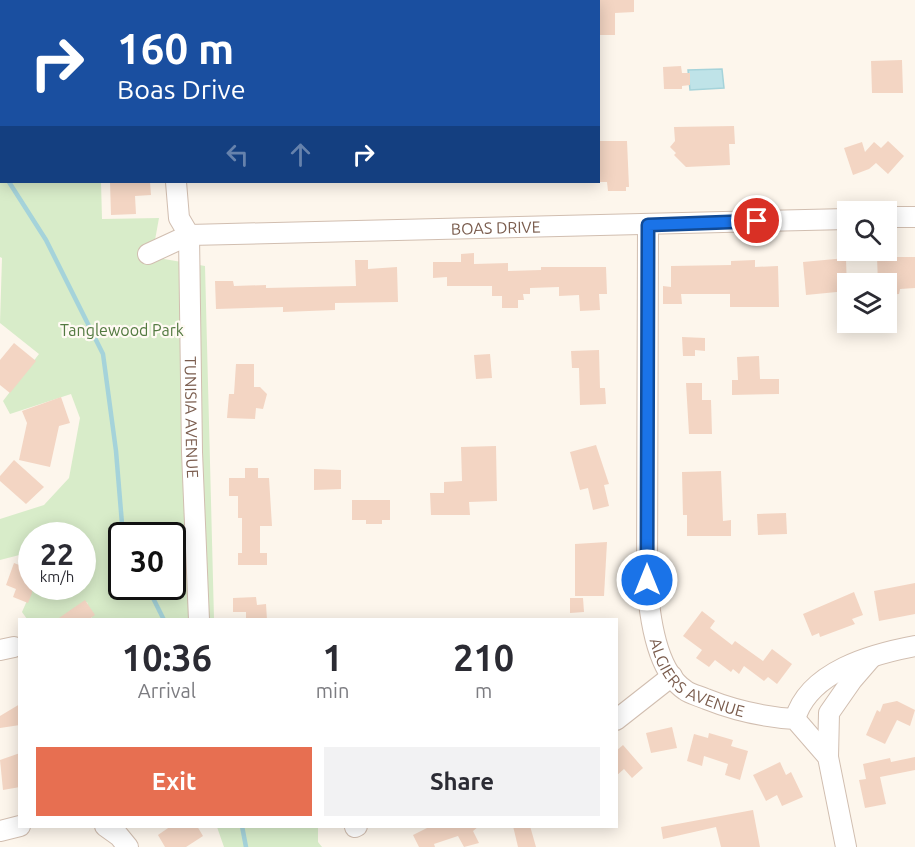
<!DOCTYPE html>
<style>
body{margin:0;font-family:Ubuntu,sans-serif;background:#f2f2f3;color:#2b2b33;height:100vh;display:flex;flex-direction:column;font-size:22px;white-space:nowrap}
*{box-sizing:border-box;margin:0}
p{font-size:20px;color:#7c7c81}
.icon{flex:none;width:33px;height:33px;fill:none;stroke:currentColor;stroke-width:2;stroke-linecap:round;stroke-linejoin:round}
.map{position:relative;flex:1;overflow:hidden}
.sheet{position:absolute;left:18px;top:618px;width:600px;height:210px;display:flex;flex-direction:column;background:#fff;border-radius:0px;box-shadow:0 3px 15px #0003}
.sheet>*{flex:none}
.top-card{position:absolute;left:0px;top:0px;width:600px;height:183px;box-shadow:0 3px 15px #0003;background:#1a4fa0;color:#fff;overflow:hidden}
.fabs{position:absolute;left:837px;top:201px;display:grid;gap:12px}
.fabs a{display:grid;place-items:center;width:60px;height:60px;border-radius:0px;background:#fff;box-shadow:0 3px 15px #0003;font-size:30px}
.speed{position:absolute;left:18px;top:522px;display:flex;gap:12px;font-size:30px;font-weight:700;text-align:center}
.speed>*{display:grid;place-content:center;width:78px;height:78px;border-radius:50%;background:#fff;box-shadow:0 3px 15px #0003;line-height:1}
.speed small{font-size:15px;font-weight:400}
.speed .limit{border:3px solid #111;border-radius:9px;background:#fff;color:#111}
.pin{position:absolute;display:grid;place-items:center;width:51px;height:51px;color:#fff;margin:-26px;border:3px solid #fff;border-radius:50%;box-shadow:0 2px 6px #0007}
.me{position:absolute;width:66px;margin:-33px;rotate:0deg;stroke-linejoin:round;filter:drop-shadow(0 0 4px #0008)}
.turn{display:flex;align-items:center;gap:21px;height:126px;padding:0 18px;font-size:27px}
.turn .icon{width:78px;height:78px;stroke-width:2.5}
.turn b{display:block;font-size:42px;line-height:51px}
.lanes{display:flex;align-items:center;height:57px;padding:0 18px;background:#0003;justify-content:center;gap:30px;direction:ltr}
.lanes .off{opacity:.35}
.eta{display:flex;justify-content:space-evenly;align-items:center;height:102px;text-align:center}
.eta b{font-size:36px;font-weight:700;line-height:42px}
.cta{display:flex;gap:12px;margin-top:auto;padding:12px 18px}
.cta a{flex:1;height:69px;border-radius:0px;background:#e76f51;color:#fff;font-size:24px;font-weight:700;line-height:69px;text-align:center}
.cta a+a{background:#f2f2f3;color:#2b2b33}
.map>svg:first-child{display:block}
</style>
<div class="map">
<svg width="915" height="847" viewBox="0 0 915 847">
<rect width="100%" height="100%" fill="#fdf6ec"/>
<!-- green -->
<g fill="#d8ecc9" fill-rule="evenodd">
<path d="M0,0L12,1L2,2V182H101L102,219L159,218L155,240L164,259L205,266L214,619H92L87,602L60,619H27L22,612L33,587L82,586V536H32L31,552L0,560V519L44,505L69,478L80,418L71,394L10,414L3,401L39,354L0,323L2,258L0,257ZM122,536H172V586H122Z"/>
<path d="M217,827H318V842L322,847H224Z"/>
</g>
<!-- water -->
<path fill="#bfe3e8" stroke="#a5d3da" stroke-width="1.5" d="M722,69L724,88L690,90L688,70Z"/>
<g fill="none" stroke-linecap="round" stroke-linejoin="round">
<!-- stream -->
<g stroke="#a5d3da" stroke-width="4.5">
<path d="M0,164L2,167"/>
<path d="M9,182L46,240L103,354L116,451L123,536"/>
<path d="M147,586L164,620"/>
<path d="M242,826L246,847"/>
</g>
</g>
<!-- building -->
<g fill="#f3d5c3">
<path d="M598,0H634V12L615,13V35H598Z"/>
<path d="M902,60L903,93H872L871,61Z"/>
<path d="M681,66L682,73H690V85L682,86V89H664L663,67Z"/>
<path d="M734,126L735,144H729L730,165L686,167L674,155L676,153L670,147L675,141L674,127Z"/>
<path d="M598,141H627L629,187H626V191H608L607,182H598Z"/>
<path d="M888,141L904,156L888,174L876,163L869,169L853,175L844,148L862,142L865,152L874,142L881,148Z"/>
<path d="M110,182H150L151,195L135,196L136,214L111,215Z"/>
<path d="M474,253V264L508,263V271L541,270V267H606L607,294H599L600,310L580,311L579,295L559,296V287L530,288V294H523L524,300H518V308H502V296H492V286H447V277L433,278V262H461V254Z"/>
<path d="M877,257H915V288L900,289L899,294L886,295V284H878Z"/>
<path d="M846,258L847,291L806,295L803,262Z"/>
<path d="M355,260H368V269L397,267L398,302L335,303V310L283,312V307L216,309L215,281H233L234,286L266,285V288L356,286Z"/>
<path d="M755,260V267L778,266L779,307H730V294H681L682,304H663V286L671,287V266L731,265V261Z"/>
<path d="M682,337L705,338V351L695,350V356H683Z"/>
<path d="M14,343L36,361L10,393L0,385V360Z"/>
<path d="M599,350L600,388H605L606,404L580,405L579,368H572L571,351Z"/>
<path d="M490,354L492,378L476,379L474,355Z"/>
<path d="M759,356L760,379H779V394L732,395V380H738L737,357Z"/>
<path d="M236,364H254V387H260L267,394L263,409L256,408L255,419L227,418L229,394H234Z"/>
<path d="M686,383H702V400H711L712,434H689Z"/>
<path d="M61,397L70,423L59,426L50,467L19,460L27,423L22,411Z"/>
<path d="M596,445L609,484L604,485L609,506L593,510L588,488L580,490L570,452Z"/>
<path d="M496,446L497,501L469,502L470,515H431L430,493H444V482L462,481L461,447Z"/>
<path d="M14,460L44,487L26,504L0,481V476Z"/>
<path d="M245,468H258V478H269L272,526H260V553H267V565H238V553H242V518H238V496H229V478H245Z"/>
<path d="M314,469L341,470V489L314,490Z"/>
<path d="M721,471L723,521L731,520V536H687V515H683L682,472Z"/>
<path d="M352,500H390V520H382V524H366V520H352Z"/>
<path d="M786,513L787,534L758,535L757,514Z"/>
<path d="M607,542L604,596H575V544Z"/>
<path d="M14,563L32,570V593L28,603L13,597L16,589L6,585Z"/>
<path d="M915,583V614L879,621L874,591Z"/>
<path d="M854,592L863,615L852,619L855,624L820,637L819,633L812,636L803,614Z"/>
<path d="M256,597L257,605L266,604L267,620H246V612H233V598Z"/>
<path d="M570,598H583L584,612L570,613Z"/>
<path d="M85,600L95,615L88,620H56Z"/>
<path d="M702,611L715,621L710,628L732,645L735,641L763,661L772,649L792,664L777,684L768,677L764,681L744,666L739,674L733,669L731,672L715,660L709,667L696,658L702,650L683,636Z"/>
<path d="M897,701L915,710L910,726L897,720L885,744L866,735L877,710L880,712L883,704Z"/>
<path d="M20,704V725L0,728V716Z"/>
<path d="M672,727L677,748L651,753L646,733Z"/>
<path d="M709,733L733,740L731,746L748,751L740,780L725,775L728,764L704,756L702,766L687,761L694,734L708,738Z"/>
<path d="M623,745L643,768L632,778L624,769L616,776V751Z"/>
<path d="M20,753V787L3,790L0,760Z"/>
<path d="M915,757V770L880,777L886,804L865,808L859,780L866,779L863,764L890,758L891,762Z"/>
<path d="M780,762L786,775L791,772L803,797L782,806L777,795L766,801L753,775Z"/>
<path d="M753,810L760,847H721L716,827L663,839L661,827Z"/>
<path d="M171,826H197L203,836L186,847H165L158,835Z"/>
<path d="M431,826H479L473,831L479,843L464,847L458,836L434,844L435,847H419L413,835Z"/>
<path d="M513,826H530L536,847H518Z"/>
</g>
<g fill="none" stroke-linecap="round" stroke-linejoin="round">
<defs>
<g id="minor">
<path d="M174,2V0"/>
<path id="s1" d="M176,182L179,218L189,235L192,452L199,620"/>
<path d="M886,217H915"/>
<path id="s2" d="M648,225L647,580C649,612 655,670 685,690C690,694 699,696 706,699C736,711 762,717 795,719L828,757L846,847"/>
<path id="s3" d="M148,254L189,235L848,219"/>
<path d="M0,650L14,647"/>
<path d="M795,719C809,671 872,654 915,646"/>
<path d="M616,720L672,676"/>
<path d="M828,757L829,713L852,680L871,658"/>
<path d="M105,826L119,836L128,847"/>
<path d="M355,827L357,826"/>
<path d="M0,831L20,826"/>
</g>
</defs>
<!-- minor casing -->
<use href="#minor" stroke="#d1beb0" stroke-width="22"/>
<!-- minor -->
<use href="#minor" stroke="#fff" stroke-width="20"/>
</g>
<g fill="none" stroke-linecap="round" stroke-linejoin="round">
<defs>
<path id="route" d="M647,580L648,225L757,221"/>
</defs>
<!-- route casing -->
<use href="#route" stroke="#114b97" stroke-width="15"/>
<!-- route -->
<use href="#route" stroke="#1a73e8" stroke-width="10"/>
</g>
<g text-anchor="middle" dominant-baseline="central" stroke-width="4.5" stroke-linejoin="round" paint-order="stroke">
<!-- street labels -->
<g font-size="16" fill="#7a5c4d" stroke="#fffaf3">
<text stroke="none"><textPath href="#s3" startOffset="352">BOAS DRIVE</textPath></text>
<text stroke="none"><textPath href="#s1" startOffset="238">TUNISIA AVENUE</textPath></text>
<text stroke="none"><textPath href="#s2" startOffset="476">ALGIERS AVENUE</textPath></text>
</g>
<!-- park labels -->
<g font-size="16" fill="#537a41" stroke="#fffaf3">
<text x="122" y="330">Tanglewood Park</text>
</g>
</g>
</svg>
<div class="fabs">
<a><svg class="icon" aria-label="search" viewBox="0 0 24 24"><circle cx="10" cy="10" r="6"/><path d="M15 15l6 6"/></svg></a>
<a><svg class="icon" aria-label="layers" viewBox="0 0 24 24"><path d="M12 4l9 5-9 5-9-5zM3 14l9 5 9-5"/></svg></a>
</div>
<div class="speed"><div>22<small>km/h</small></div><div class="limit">30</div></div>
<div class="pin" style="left:757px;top:221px;background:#d93025"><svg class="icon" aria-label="arrive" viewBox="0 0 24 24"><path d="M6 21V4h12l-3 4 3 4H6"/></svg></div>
<svg class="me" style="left:647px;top:580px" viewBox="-20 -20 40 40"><circle r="17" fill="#1a73e8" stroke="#fff" stroke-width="3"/><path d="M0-11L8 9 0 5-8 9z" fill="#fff"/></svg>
<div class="top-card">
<div class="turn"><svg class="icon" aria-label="right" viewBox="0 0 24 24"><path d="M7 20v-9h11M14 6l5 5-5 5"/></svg><div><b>160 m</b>Boas Drive</div></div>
<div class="lanes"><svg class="icon off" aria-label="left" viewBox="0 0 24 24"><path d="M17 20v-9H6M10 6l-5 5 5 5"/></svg><svg class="icon off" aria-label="ahead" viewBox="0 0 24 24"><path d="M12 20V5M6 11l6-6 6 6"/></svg><svg class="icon" aria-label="right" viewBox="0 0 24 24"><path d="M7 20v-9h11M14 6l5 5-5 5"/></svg></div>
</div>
<section class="sheet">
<div class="eta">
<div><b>10:36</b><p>Arrival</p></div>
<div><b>1</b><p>min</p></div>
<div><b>210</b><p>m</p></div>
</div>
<div class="cta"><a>Exit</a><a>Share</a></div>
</section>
</div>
